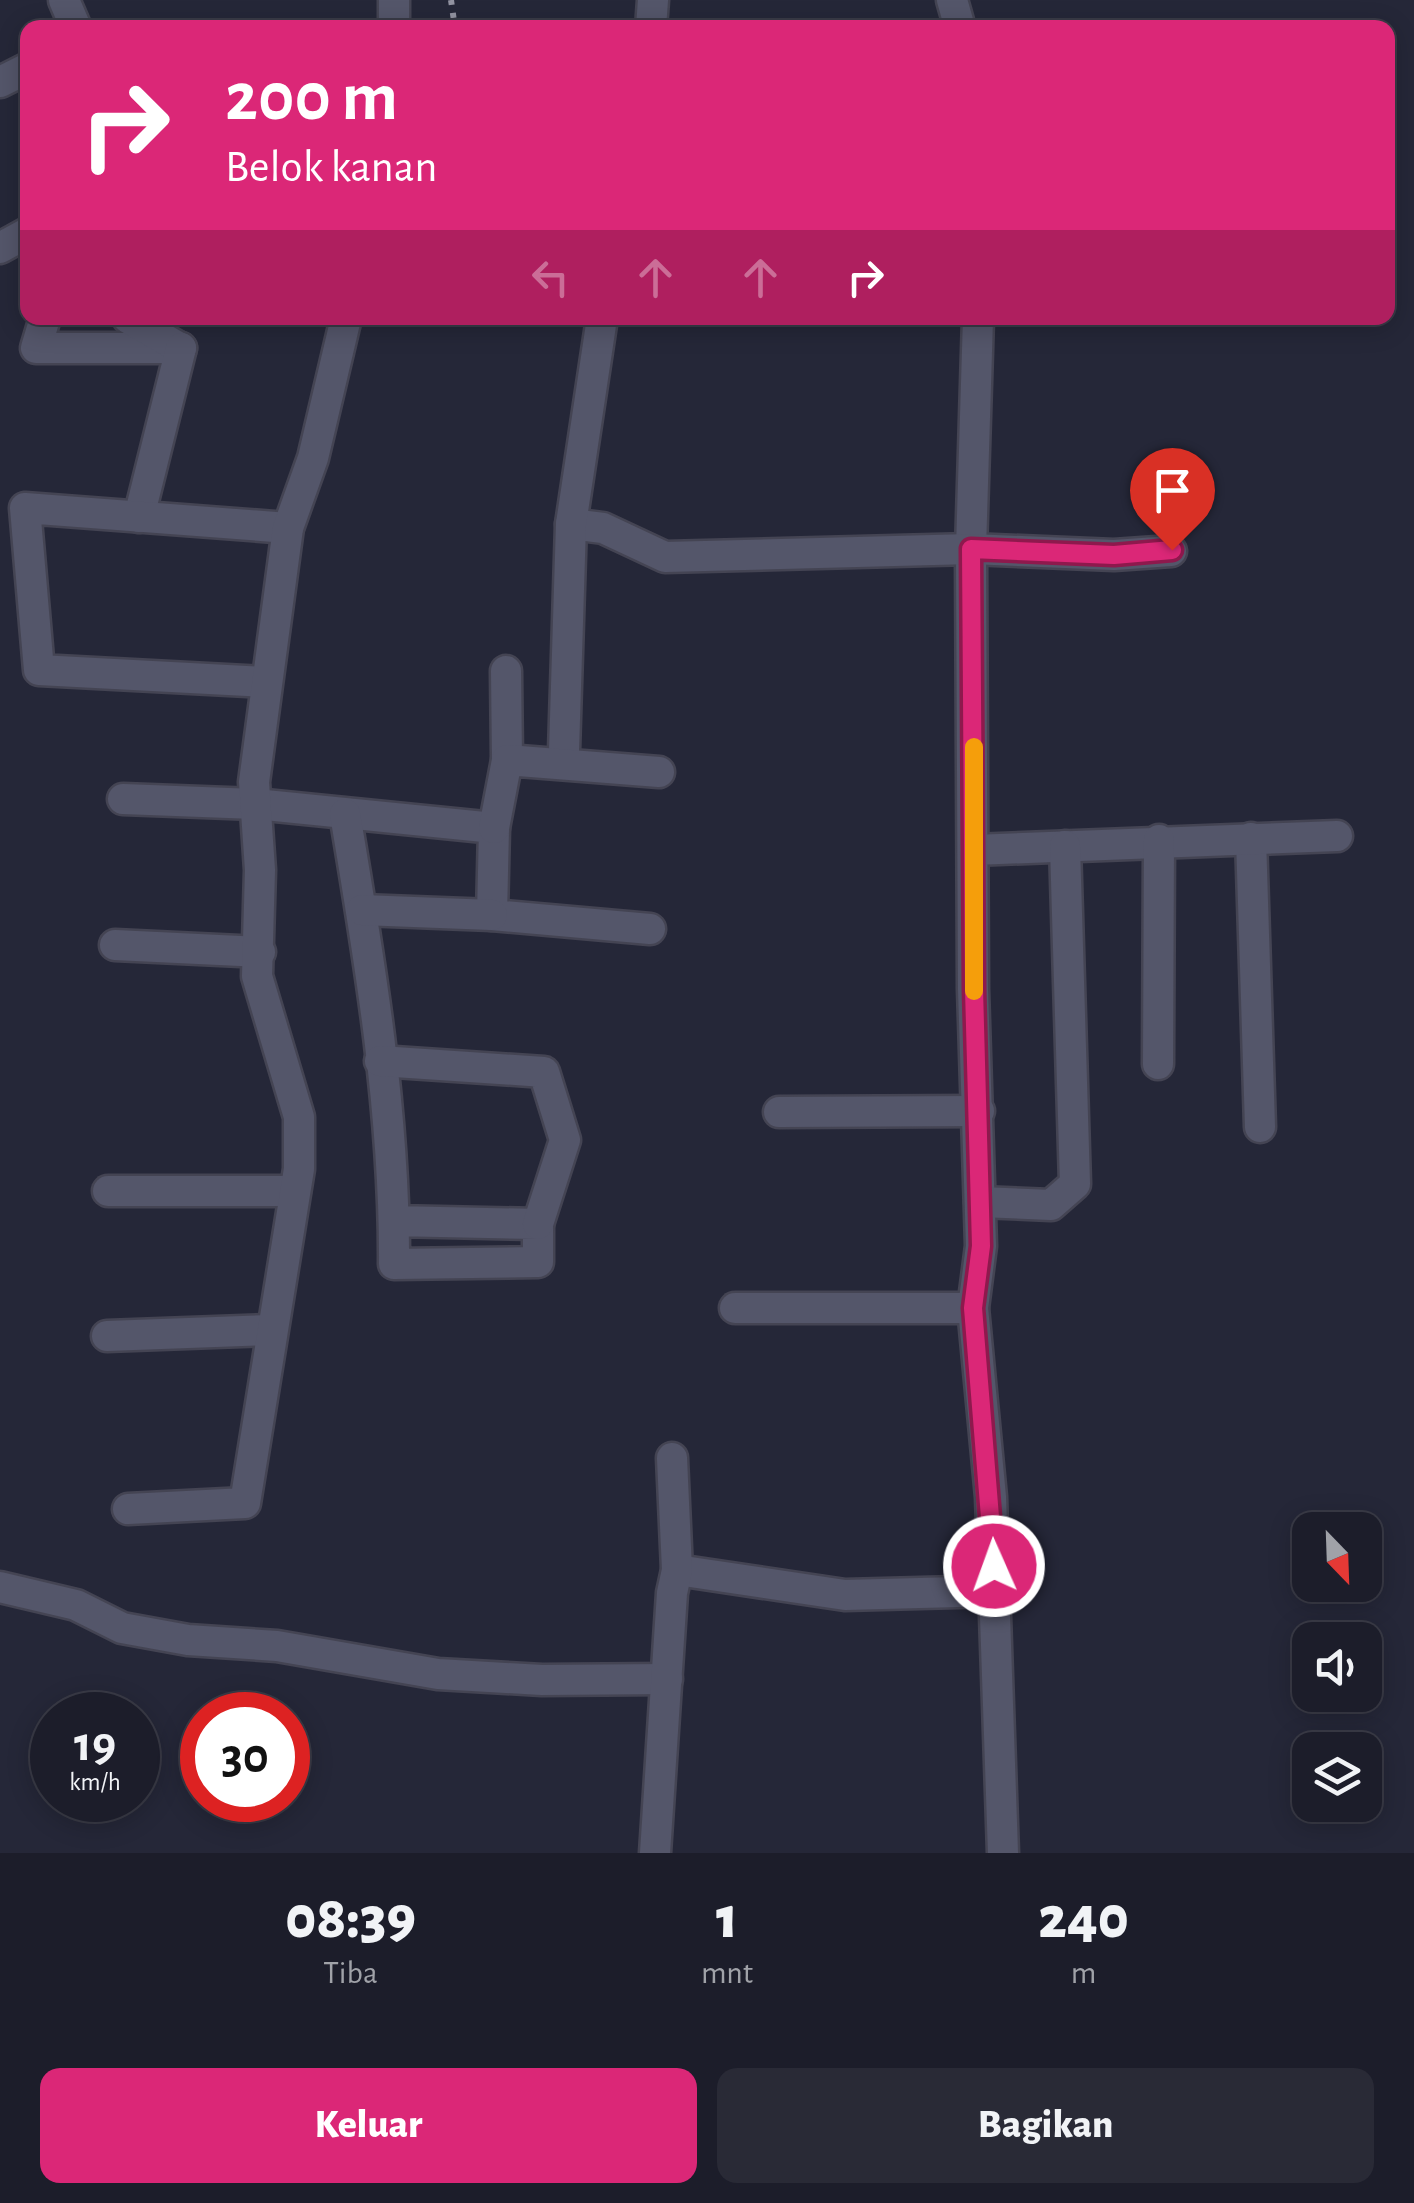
<!DOCTYPE html>
<html lang="id">
<style>
body{margin:0;font-family:"Alegreya Sans",sans-serif;background:#292a36;color:#f1f3f6;height:100vh;display:flex;flex-direction:column;font-size:38px;white-space:nowrap}
*{box-sizing:border-box;margin:0}
p{font-size:32px;color:#a0a2a8}
.icon{flex:none;width:55px;height:55px;fill:none;stroke:currentColor;stroke-width:2;stroke-linecap:round;stroke-linejoin:round}
.map{position:relative;height:1853px;overflow:hidden}
.panel{display:flex;flex-direction:column;background:#1c1d2a;flex:1}
.panel>*{flex:none}
.hud{position:absolute;left:20px;top:20px;width:1375px;height:305px;border-radius:20px;box-shadow:0 5px 25px #0003,0 0 0 2px #3a3b47;background:#db2777;color:#fff;overflow:hidden}
.needle{width:65px;rotate:157deg}
.controls{position:absolute;left:1292px;top:1512px;display:grid;gap:20px}
.controls a{display:grid;place-items:center;width:90px;height:90px;border-radius:20px;background:#1c1d2a;box-shadow:0 5px 25px #0003,0 0 0 2px #3a3b47;font-size:50px}
.speed{position:absolute;left:30px;top:1692px;display:flex;gap:20px;font-size:50px;font-weight:700;text-align:center}
.speed>*{display:grid;place-content:center;width:130px;height:130px;border-radius:50%;background:#1c1d2a;box-shadow:0 5px 25px #0003,0 0 0 2px #3a3b47;line-height:1}
.speed small{font-size:25px;font-weight:400}
.speed .limit{border:15px solid #d22;background:#fff;color:#111}
.pin{position:absolute;display:grid;place-items:center;width:85px;height:85px;color:#fff;margin:-102px -42px;border-radius:50% 50% 50% 0;rotate:-45deg;box-shadow:0 0 10px #0007}
.pin .icon{rotate:45deg}
.me{position:absolute;width:110px;margin:-55px;rotate:358deg;stroke-linejoin:round;filter:drop-shadow(0 0 8px #0008)}
.turn{display:flex;align-items:center;gap:35px;height:210px;padding:0 40px;font-size:45px}
.turn .icon{width:130px;height:130px;stroke-width:2.5}
.turn b{display:block;font-size:70px;line-height:85px}
.lanes{display:flex;align-items:center;height:95px;padding:0 40px;background:#0003;justify-content:center;gap:50px;direction:ltr}
.lanes .off{opacity:.35}
.eta{display:flex;justify-content:space-evenly;align-items:center;height:170px;text-align:center}
.eta b{font-size:60px;font-weight:800;line-height:70px}
.button{display:flex;gap:20px;margin-top:auto;padding:20px 40px}
.button a{flex:1;height:115px;border-radius:20px;background:#db2777;color:#fff;font-size:40px;font-weight:800;line-height:115px;text-align:center}
.button a+a{background:#292a36;color:#f1f3f6}
.map>svg:first-child{display:block}
</style>
<div class="map">
<svg width="1414" height="1853" viewBox="0 0 1414 1853">
<rect width="100%" height="100%" fill="#252738"/>
<g fill="none" stroke-linecap="round" stroke-linejoin="round">
<defs>
<g id="minor">
<path d="M64,0L76,28"/>
<path d="M952,0L960,28"/>
<path d="M394,28V0"/>
<path d="M651,28L653,0"/>
<path d="M0,82L28,68"/>
<path d="M0,248L27,233"/>
<path d="M45,318L36,348H181"/>
<path d="M128,318L178,347"/>
<path d="M978,318L971,549L973,989L981,1246L973,1308L991,1497L1003,1853"/>
<path d="M139,517L181,348"/>
<path d="M571,524L603,528L665,557L971,549L1114,555L1171,551"/>
<path d="M506,671L507,760"/>
<path d="M265,682L39,670L25,508L288,528"/>
<path d="M564,751L571,524L602,318"/>
<path d="M123,799L255,804L494,828L492,915L650,929"/>
<path d="M345,814C370,962 395,1114 394,1264L538,1262V1224L394,1221"/>
<path d="M494,828L507,760L659,772"/>
<path d="M1251,838L1260,1127"/>
<path d="M974,850L1337,836"/>
<path d="M362,910L492,915"/>
<path d="M115,945L260,952"/>
<path d="M380,1061L544,1072L565,1140L538,1224"/>
<path d="M1158,1064L1159,840"/>
<path d="M779,1112L979,1111"/>
<path d="M108,1191H295"/>
<path d="M980,1202L1051,1205L1075,1184L1065,846"/>
<path d="M735,1308H973"/>
<path d="M107,1336L271,1330"/>
<path d="M128,1509L245,1503L299,1169V1117L257,976L260,870L254,782L288,528L313,458L346,318"/>
<path d="M677,1570L845,1595L995,1591"/>
<path d="M0,1587L76,1605L122,1628L188,1640L277,1646L438,1674L542,1680L667,1679"/>
<path d="M655,1853L672,1593L677,1570L672,1458"/>
</g>
</defs>
<!-- minor casing -->
<use href="#minor" stroke="#444453" stroke-width="35"/>
<!-- path -->
<path stroke="#9293a1" stroke-width="6" stroke-dasharray="5 8" stroke-linecap="butt" d="M451,0L455,28"/>
<!-- minor -->
<use href="#minor" stroke="#54566a" stroke-width="30"/>
</g>
<g fill="none" stroke-linecap="round" stroke-linejoin="round">
<defs>
<path id="route" d="M994,1566L973,1308L981,1246L974,989L971,549L1114,555L1172,550"/>
</defs>
<!-- route casing -->
<use href="#route" stroke="#8e194d" stroke-width="25"/>
<!-- route -->
<use href="#route" stroke="#db2777" stroke-width="18"/>
<!-- slow -->
<path stroke="#f59e0b" stroke-width="18" d="M974,991V747"/>
</g>
</svg>
<div class="controls">
<a><svg class="needle" viewBox="-14 -14 28 28"><path d="M0-13l5 13h-10z" fill="#e53935"/><path d="M0 13l5-13h-10z" fill="#a0a2a8"/></svg></a>
<a><svg class="icon" aria-label="sound" viewBox="0 0 24 24"><path d="M4 9h4l5-4v14l-5-4H4zM17 9q2 3 0 6"/></svg></a>
<a><svg class="icon" aria-label="layers" viewBox="0 0 24 24"><path d="M12 4l9 5-9 5-9-5zM3 14l9 5 9-5"/></svg></a>
</div>
<div class="speed"><div>19<small>km/h</small></div><div class="limit">30</div></div>
<div class="pin" style="left:1172px;top:550px;background:#d93025"><svg class="icon" aria-label="arrive" viewBox="0 0 24 24"><path d="M6 21V4h12l-3 4 3 4H6"/></svg></div>
<svg class="me" style="left:994px;top:1566px" viewBox="-20 -20 40 40"><circle r="17" fill="#db2777" stroke="#fff" stroke-width="3"/><path d="M0-11L8 9 0 5-8 9z" fill="#fff"/></svg>
<div class="hud">
<div class="turn"><svg class="icon" aria-label="right" viewBox="0 0 24 24"><path d="M7 20v-9h11M14 6l5 5-5 5"/></svg><div><b>200 m</b>Belok kanan</div></div>
<div class="lanes"><svg class="icon off" aria-label="left" viewBox="0 0 24 24"><path d="M17 20v-9H6M10 6l-5 5 5 5"/></svg><svg class="icon off" aria-label="ahead" viewBox="0 0 24 24"><path d="M12 20V5M6 11l6-6 6 6"/></svg><svg class="icon off" aria-label="ahead" viewBox="0 0 24 24"><path d="M12 20V5M6 11l6-6 6 6"/></svg><svg class="icon" aria-label="right" viewBox="0 0 24 24"><path d="M7 20v-9h11M14 6l5 5-5 5"/></svg></div>
</div>
</div>
<section class="panel">
<div class="eta">
<div><b>08:39</b><p>Tiba</p></div>
<div><b>1</b><p>mnt</p></div>
<div><b>240</b><p>m</p></div>
</div>
<div class="button"><a>Keluar</a><a>Bagikan</a></div>
</section>
